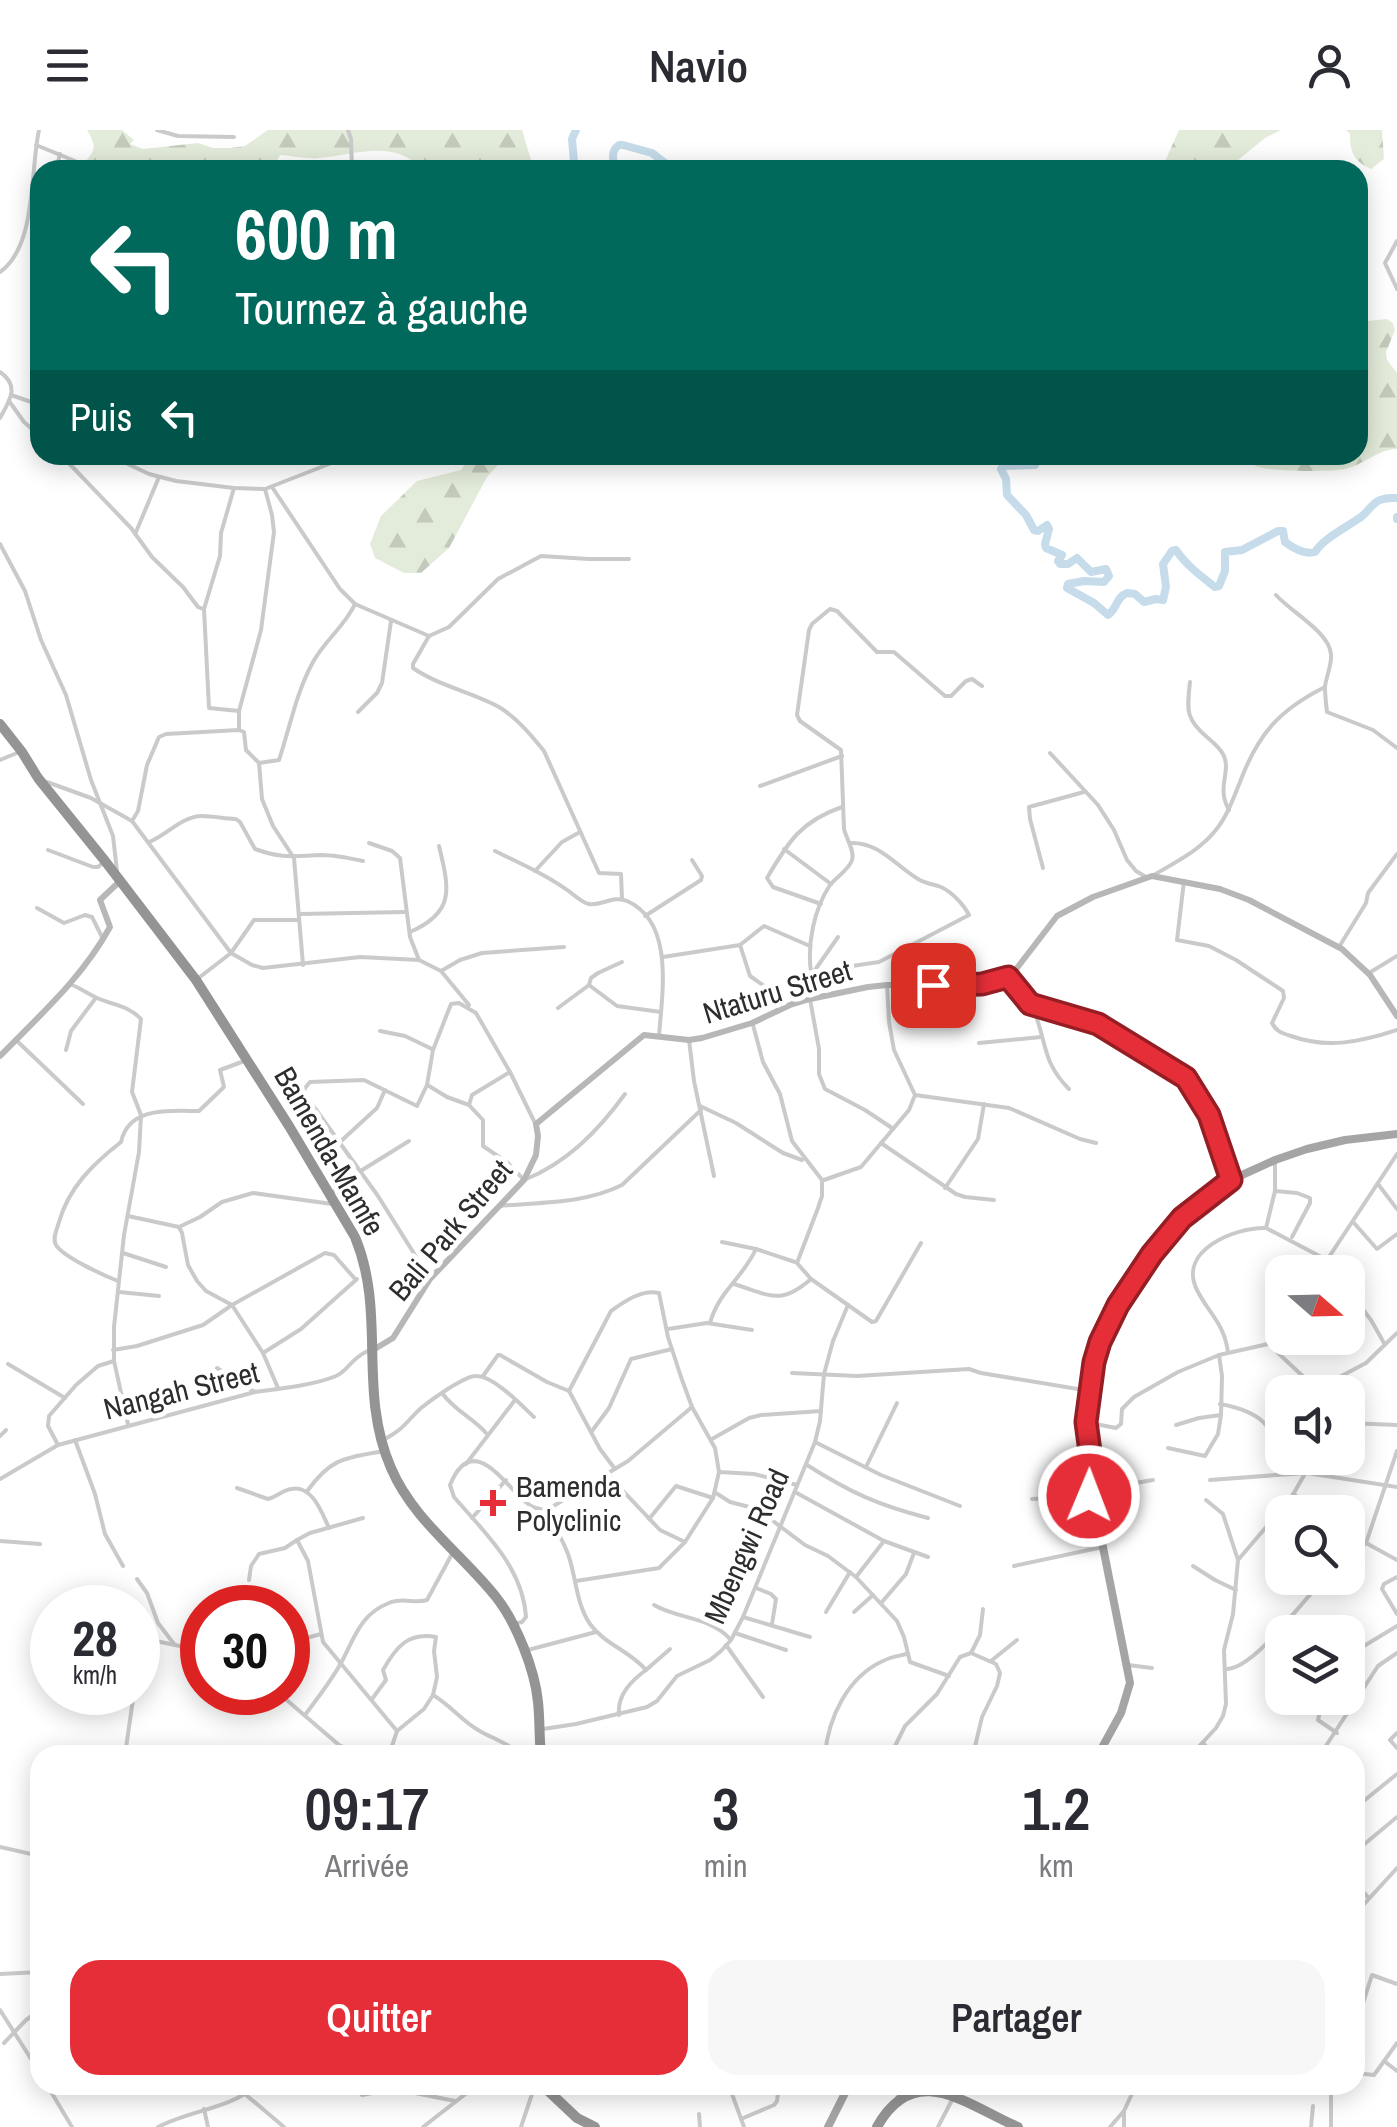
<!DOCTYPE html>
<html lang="fr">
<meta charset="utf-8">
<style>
body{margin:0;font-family:"Archivo Narrow",sans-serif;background:#f7f7f7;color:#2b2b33;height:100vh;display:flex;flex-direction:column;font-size:38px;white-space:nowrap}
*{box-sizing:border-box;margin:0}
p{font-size:32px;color:#7c7c81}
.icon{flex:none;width:55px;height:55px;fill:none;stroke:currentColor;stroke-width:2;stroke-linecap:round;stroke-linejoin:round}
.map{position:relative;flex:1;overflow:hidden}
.details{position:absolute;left:30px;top:1615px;width:1335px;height:350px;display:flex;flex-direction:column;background:#fff;border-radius:30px;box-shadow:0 5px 25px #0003}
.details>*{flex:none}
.banner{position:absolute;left:30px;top:30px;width:1338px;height:305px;border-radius:30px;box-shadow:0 5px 25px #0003;background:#00695c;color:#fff;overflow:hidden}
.needle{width:65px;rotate:110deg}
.fabs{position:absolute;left:1265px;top:1125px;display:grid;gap:20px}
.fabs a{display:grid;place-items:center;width:100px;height:100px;border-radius:20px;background:#fff;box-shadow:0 5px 25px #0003;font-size:50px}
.speed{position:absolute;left:30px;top:1455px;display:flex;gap:20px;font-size:50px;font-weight:700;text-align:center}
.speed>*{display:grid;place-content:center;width:130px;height:130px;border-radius:50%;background:#fff;box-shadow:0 5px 25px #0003;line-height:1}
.speed small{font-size:25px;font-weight:400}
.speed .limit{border:15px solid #d22;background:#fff;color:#111}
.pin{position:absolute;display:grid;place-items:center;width:85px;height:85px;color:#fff;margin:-42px;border-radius:20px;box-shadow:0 5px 15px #0006}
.me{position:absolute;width:110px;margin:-55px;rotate:1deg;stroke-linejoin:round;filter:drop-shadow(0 0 8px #0008)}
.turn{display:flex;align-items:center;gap:35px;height:210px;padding:0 40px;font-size:45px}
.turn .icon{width:130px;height:130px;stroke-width:2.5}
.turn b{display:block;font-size:70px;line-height:85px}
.then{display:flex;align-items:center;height:95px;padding:0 40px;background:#0003;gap:20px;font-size:38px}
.eta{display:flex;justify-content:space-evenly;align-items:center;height:170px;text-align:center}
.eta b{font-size:60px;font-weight:600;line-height:70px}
.action{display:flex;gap:20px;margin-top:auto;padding:20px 40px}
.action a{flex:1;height:115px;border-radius:30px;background:#e52e38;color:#fff;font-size:40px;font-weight:600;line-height:115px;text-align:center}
.action a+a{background:#f7f7f7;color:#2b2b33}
header{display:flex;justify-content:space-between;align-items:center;height:130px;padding:0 40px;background:#fff;font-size:45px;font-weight:600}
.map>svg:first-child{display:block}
</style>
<header><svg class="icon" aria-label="menu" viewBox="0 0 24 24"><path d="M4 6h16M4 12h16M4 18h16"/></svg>Navio<svg class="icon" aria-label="person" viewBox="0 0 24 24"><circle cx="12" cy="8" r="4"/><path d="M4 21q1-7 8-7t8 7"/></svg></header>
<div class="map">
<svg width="1397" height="1997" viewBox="0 0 1397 1997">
<defs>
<pattern id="forest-firs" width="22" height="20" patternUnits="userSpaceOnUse" patternTransform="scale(2.5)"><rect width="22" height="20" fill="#e3ebda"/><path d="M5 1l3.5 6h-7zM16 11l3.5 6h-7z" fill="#c3cabb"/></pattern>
</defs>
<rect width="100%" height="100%" fill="#fff"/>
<!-- forest -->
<g fill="url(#forest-firs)">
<path d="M87,0H122L134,10L130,14L143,19L198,13L213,18H230L245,16L268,0H522L534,40H422C395,8 355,25 319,28C306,29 293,26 280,25L276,32L264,40H78C92,22 100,22 87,0Z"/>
<path d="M1179,0H1281L1265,8L1226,40H1161Z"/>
<path d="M1346,0H1382L1384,29L1371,39C1354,31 1350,23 1350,4Z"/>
<path d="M1387,189L1393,193L1395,200L1386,222L1387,230L1397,243V319C1379,319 1363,335 1345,339C1330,342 1269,342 1256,336C1252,334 1248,329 1245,325H1358V199L1368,191Z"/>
<path d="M471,325H507L487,347L449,418L421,443H404L375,428L370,414L381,386L417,351L461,340Z"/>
</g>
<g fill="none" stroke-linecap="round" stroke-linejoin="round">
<!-- river -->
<g stroke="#c6dceb" stroke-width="8">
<path d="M576,0L572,9L574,32L584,40"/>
<path d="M616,40C613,31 610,21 619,15H623L652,23L665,33L666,40"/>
<path d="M1029,325L1036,331L1035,335L1003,336L1001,339L1006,349L1007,365L1026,385L1034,400L1038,401L1047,395L1049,399L1045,414L1046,418L1062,425L1058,431L1060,434H1068L1077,428L1091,442L1106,439L1109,446L1104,452L1084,451L1068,454L1067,458L1094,473L1108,485C1117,479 1116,467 1127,463L1135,464L1144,472L1156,469L1163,470L1166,457L1163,434L1172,421L1176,420C1186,435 1201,446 1215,457L1219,456L1225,441V422L1242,420L1278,401H1283L1285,412C1293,418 1304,425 1315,422C1324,408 1347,397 1361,387C1369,381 1372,373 1380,370C1388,367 1389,368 1397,368"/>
<path d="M1397,387V389"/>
</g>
<!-- street -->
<g stroke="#cacaca" stroke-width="4">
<path d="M157,0L178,6L234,7"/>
<path d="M348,0L351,9L352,40"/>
<path d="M36,15L75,31L82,40"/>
<path d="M56,40L60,24"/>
<path d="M1397,111L1385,133L1397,159"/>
<path d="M0,142C37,116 30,40 39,0"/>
<path d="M0,242C20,256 10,270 0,288"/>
<path d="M11,265L40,275"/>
<path d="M9,271L24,292L40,306"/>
<path d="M61,325L131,398L152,427L183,457L198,477L203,479"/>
<path d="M109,325L149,344L176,351L234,358L265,359L329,334L343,325"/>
<path d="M272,357L340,459L355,474"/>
<path d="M234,358L221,403L220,426L204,479L209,578L239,581"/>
<path d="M136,402L159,347"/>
<path d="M0,414L25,461L41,510L66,565L91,650L113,706L117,741"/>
<path d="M1276,465C1291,482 1329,502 1331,524C1332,536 1326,546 1325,557C1325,565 1326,574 1327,582L1373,600L1397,618"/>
<path d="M429,506L413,534V538C439,556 472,562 499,577C517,588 531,605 544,621L599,743L621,744L622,769"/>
<path d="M1190,552C1187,580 1185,589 1208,608C1214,613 1221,619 1224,626C1231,643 1216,657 1229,680"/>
<path d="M358,582L377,563L382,553L391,491"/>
<path d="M239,599V581L261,500L274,402L272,385L265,359"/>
<path d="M1050,623L1098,675L1114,700L1127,730L1136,741L1146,747"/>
<path d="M0,630L17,623"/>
<path d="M259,633L279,630C290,597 296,563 313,532C325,510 345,496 355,474L429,506L449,497L498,449L541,426L589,429H629"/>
<path d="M47,652L91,668L132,691L231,823L254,790H299"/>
<path d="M760,656L842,626"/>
<path d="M132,691L138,681L147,635L159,607L166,604L239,600L244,602L246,620L259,633L262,669L273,696L294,728L303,835"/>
<path d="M149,712C167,705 182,686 202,686C214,686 225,689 236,689L240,692L255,719C283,729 292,726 321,725C335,725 349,728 363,731"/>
<path d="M369,713L392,721L400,728L410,807L419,830"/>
<path d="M849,713C878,711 895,735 918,749C926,754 933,754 941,757C952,762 964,775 969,785L879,832L811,842C807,814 814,779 830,755C836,747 849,740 852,730C855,721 846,708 844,699L841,620L800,591L797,585L809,500L812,494L830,479L837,481L877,522H894L945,566H951L966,551L972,549L982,556"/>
<path d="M784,719L831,754"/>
<path d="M48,720L93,737H98L104,732"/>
<path d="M495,721C521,734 547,745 570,762C575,766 583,773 589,774C602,776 613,765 627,771C675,792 662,864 659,906"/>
<path d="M1043,738L1030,689L1029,677L1084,662"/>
<path d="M535,741L562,712L580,702"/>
<path d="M1152,746C1174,733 1199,721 1215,701C1227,687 1233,669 1240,652C1258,604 1279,580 1325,557"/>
<path d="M1184,751L1177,810L1209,816L1236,830L1283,861L1284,868L1272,893C1276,901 1281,903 1291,906C1327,919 1361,912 1397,900"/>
<path d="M821,774L773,757L767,748C788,712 801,691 842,677"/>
<path d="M37,778L64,793L85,785L92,787L103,809"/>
<path d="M300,784L405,782"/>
<path d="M645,786L701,750L702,746L692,730"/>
<path d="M410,802C456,782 449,758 439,716"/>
<path d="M740,815L750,846L767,858L779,881"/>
<path d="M1339,817L1366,773L1368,763L1397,724"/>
<path d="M663,827L740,815L764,796L810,816"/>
<path d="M441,841L460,830L482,823L564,817"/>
<path d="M1369,843L1397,826"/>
<path d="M1008,847C1018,859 1031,871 1036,886C1047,917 1044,934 1069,959"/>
<path d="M196,850L231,823L252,835L263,838L360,827L419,830L441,841L469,875"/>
<path d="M72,855C80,858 87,863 95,867C111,875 128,875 141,889L132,962L141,985L139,1022L124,1105L114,1197V1231L128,1294"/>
<path d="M589,855L617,876L661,882"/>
<path d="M810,869L819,919V944L825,959L865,980L892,998"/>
<path d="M792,873L838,807"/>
<path d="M1030,874L1098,894L1186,947L1209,985L1231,1049"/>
<path d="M558,878L589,855L591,848L598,843L622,832"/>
<path d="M476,883L510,942L535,993"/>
<path d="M380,901L405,906L432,919"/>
<path d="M16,910L83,974"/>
<path d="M689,910L694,951L714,1046"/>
<path d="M979,913L1041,907"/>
<path d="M66,920L71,901L95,869"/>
<path d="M510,942L472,965L469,975L483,990V1016L508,1033L524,1050C567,1033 598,1001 625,964"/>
<path d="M429,956L447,967L469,975"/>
<path d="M915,965L1009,978L1080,1009L1096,1013"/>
<path d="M700,976L736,993L783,1023L802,1030"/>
<path d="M340,1012L377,978L385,960"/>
<path d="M881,1013L956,1064L965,1067L994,1070"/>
<path d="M824,1050L861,1037L909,980L915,965L894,920L889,892L887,855"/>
<path d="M1378,1054L1397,1079"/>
<path d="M945,1058L978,1009L984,974"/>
<path d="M1275,1061L1297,1063L1310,1068V1073L1292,1107"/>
<path d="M330,1064L359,1042L409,1011"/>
<path d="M499,1076C540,1072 584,1074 622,1055L701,980"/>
<path d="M128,1086L179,1097L200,1087L222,1072L253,1063L332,1074"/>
<path d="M1354,1093L1377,1119L1397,1104"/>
<path d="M179,1097L182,1103L188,1135L197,1151L206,1161L232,1175L263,1223L278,1258"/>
<path d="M1266,1098L1275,1061V1030"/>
<path d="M722,1112L756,1119L795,1132"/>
<path d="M123,1123L166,1137"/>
<path d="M1319,1142L1397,1024"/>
<path d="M430,1149L378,1066L304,963L305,958L310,952L364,950L417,976L427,955L433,920L451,874L459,873L476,883"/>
<path d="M118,1151C105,1146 63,1127 56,1115C52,1109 57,1099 59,1092C69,1057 93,1034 121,1012C129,976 170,981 199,981L224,957L220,940L247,930"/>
<path d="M734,1154C770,1165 780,1176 811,1149"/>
<path d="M1348,1160L1371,1190L1384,1213"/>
<path d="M119,1162L159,1166"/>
<path d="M848,1175L872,1192L876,1191L921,1113"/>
<path d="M710,1193C719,1161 742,1149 756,1119"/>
<path d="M668,1199L707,1193L752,1200"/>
<path d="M1282,1203L1277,1212L1280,1213L1277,1222L1309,1252L1316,1262"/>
<path d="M113,1220L137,1216L203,1195L232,1175L325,1123L334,1125L356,1150"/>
<path d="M1228,1222C1224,1193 1209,1184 1197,1160C1177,1120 1236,1097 1266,1098L1327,1130"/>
<path d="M263,1223L301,1199L357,1149"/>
<path d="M8,1234L65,1268"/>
<path d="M217,1238L255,1262"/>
<path d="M792,1243L857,1246L969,1239L981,1243L1090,1261"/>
<path d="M483,1246L498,1225H500L547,1252L569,1261L600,1319L615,1339"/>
<path d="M1315,1260L1366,1233L1397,1203"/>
<path d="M569,1261L611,1181C625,1171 642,1159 659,1163L668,1207L681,1247L692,1277L715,1318L719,1342L713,1368L676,1356L649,1389"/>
<path d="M442,1263C456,1282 472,1287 486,1303"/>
<path d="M1220,1274C1265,1282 1280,1300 1277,1345L1307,1343L1397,1357"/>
<path d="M1085,1292L1116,1298L1121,1294L1122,1279L1134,1267L1178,1242L1219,1225L1277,1212"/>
<path d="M1348,1293L1397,1295"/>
<path d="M1176,1295L1199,1288L1221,1285L1222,1246L1219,1225"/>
<path d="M592,1301L609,1278L631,1229L672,1219"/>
<path d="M0,1306L6,1300"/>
<path d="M385,1309C405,1298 406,1292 421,1278C431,1270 464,1246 476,1246C493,1245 522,1276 534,1287"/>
<path d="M712,1309L749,1288L761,1285L821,1281"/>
<path d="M75,1310L95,1364L105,1404L123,1436"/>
<path d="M815,1312L881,1345L960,1376"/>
<path d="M58,1315L48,1296L49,1286L76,1255L98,1236L114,1231"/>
<path d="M1168,1318L1205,1326L1218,1304L1221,1285"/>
<path d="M466,1334L515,1270"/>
<path d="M807,1335C851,1363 878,1375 928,1388"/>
<path d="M866,1337L897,1273"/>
<path d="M719,1342L754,1344L797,1355"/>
<path d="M607,1344L660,1400L685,1412"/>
<path d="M0,1349L58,1315L255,1262C278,1259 315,1255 336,1246C348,1241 351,1228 368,1221"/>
<path d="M1210,1350L1277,1345"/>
<path d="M237,1358L268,1369C276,1367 283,1360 291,1359C312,1354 322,1383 329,1398"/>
<path d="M308,1360C332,1327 346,1328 384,1321"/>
<path d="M1095,1360L1153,1350"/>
<path d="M795,1362L884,1411L928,1427"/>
<path d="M716,1363L730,1372L757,1379L805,1415L828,1426L856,1447L897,1491L904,1507L910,1532L949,1546"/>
<path d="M1293,1364L1320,1382"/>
<path d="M1032,1369L1092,1366"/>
<path d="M1206,1370L1223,1384L1238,1430"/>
<path d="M547,1380C554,1394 562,1409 568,1424C576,1446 576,1474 590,1494C604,1514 630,1521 646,1540C631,1551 617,1565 619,1585"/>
<path d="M472,1388L506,1350"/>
<path d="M1058,1396L1098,1392"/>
<path d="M1348,1401L1366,1413L1397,1321"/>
<path d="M297,1410L310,1403L363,1388"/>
<path d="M0,1411L40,1414"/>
<path d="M1348,1429L1366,1413L1397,1430"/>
<path d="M1014,1436L1103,1417"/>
<path d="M1193,1436L1215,1450L1236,1460"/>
<path d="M856,1447L884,1411"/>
<path d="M1397,1447L1384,1454L1382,1459L1397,1484"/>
<path d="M137,1449L147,1463L158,1493L174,1514"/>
<path d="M249,1450L251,1436L259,1424L285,1418L297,1410L308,1431L323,1512L397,1601L389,1625"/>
<path d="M576,1451L659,1438L685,1412L713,1368"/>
<path d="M756,1458L771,1464L776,1469L772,1494"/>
<path d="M882,1472L906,1444L914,1423"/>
<path d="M654,1475C678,1489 711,1487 730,1509"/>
<path d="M826,1482L850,1442"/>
<path d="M854,1482L873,1465"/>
<path d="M743,1487L810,1507"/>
<path d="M513,1494L522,1492L526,1487C523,1437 484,1402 454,1367L450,1355C474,1296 509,1363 531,1376C538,1380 540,1379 547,1380L628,1331L692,1277"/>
<path d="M735,1503L786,1520"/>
<path d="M1268,1512L1282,1513"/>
<path d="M288,1513L321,1504"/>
<path d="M726,1515L763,1567"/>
<path d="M528,1520L596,1502"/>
<path d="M971,1523L980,1505L983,1479"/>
<path d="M991,1531L1017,1510"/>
<path d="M1128,1535L1152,1538"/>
<path d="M138,1536L142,1511L146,1509L180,1516L202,1517"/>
<path d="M1225,1539C1254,1541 1303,1468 1326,1448"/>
<path d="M1348,1539L1359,1519L1397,1496"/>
<path d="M646,1540L670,1519"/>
<path d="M433,1565C450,1575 461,1590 478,1600C493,1609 509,1613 521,1625"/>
<path d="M282,1566L339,1615L361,1625"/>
<path d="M1329,1568L1320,1581L1318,1590L1337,1603"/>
<path d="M372,1569L386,1550L383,1540C396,1517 408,1502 436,1507L434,1521L437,1547L433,1565L424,1579L397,1601"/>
<path d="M305,1585C317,1569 331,1551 341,1533C354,1509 360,1484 389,1473C402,1467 415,1474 427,1470L452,1424"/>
<path d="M543,1599L576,1594L647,1577L657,1571L677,1546L710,1530L721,1521L731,1510L743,1487L815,1312L820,1291L824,1244L833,1211L848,1175L811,1149L797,1133L818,1078L822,1066V1050L792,1011L780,964L763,932L753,895"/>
<path d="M1397,1603L1390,1610L1397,1618"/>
<path d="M1204,1614L1213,1625"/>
<path d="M125,1625L134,1562"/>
<path d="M825,1625C828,1589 847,1547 883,1531C890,1527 899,1526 906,1524"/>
<path d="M915,1625L892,1622L905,1596L937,1564L960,1527L971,1523L996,1534L1000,1543L997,1556L982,1587L973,1625"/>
<path d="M1191,1625L1216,1598L1223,1586L1226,1574L1224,1520L1233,1484L1238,1430L1291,1368L1314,1328"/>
<path d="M1320,1625L1378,1536L1397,1523"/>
<path d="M1355,1678L1397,1644"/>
<path d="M0,1717L40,1726"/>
<path d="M1355,1722L1397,1687"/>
<path d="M1355,1754L1368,1767"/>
<path d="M1355,1784L1397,1738"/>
<path d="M0,1844L40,1842"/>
<path d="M1355,1872L1363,1873L1372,1845L1397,1854"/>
<path d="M0,1880L40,1943"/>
<path d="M4,1913L26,1890L40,1880"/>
<path d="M1355,1913H1356"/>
<path d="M1384,1931L1397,1941"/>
<path d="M1355,1943L1374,1945L1397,1913"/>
<path d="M47,1955L72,1997"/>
<path d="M354,1955L362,1965L388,1960L405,1961L455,1971"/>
<path d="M731,1955L732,1964L744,1997"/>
<path d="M246,1965L284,1997"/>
<path d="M897,1968L905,1955"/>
<path d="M204,1979L208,1997"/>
<path d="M1124,1981V1997"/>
<path d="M699,1984L700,1997"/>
<path d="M741,1989L774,1975L777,1971L779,1955"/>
<path d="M158,1997C190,1980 230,1979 257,1955"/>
<path d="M423,1997L477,1955"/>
<path d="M521,1997L535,1955"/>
<path d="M938,1997L952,1970"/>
<path d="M1110,1997L1124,1981L1136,1955"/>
<path d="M1311,1997L1313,1976"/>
<path d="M1331,1997V1955"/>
</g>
<!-- secondary -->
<g stroke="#b7b7b7" stroke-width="6">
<path d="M0,926C40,885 82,848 110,797L100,770L120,751"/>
<path d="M373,1220L393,1208L430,1149L524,1050L536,1025L538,1006L536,994L644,905L689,910L702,908L752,893L790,875L810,869L868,857L887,855L982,854L998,851L1008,847L1017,838L1057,786L1093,767L1152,746L1220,759L1249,770L1342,819L1370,845L1397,886"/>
</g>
<!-- primary -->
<g stroke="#a5a5a5" stroke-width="8">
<path d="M1098,1625L1121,1583L1130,1553L1098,1392L1085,1292L1094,1232L1100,1212L1118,1175L1151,1124L1182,1088L1231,1050L1275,1030L1307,1019L1345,1010L1397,1004"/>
<path d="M828,1997L849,1955"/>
</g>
<!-- highway -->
<g stroke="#949494" stroke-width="10">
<path d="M0,594L22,622L38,648L105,731L196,850L289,996L355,1107C387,1184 357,1260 391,1338C413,1390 462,1424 496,1467C516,1492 535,1540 538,1572C540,1590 539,1607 541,1625"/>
<path d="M542,1955L577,1988L595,1997"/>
<path d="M877,1997C915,1929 967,1975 1018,1997"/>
</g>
</g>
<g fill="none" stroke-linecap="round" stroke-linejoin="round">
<defs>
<path id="route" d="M933,855L982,854L1008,847L1030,874L1098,894L1186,948L1209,985L1231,1050L1182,1088L1152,1124L1118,1175L1100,1212L1094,1232L1086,1292L1096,1366H1089"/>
</defs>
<!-- route casing -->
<use href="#route" stroke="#951e24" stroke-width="25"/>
<!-- route -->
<use href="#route" stroke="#e52e38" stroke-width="18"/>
</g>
<!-- markers -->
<path fill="#e52e38" stroke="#fff" stroke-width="4" d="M488 1358h10v10h10v10h-10v10h-10v-10h-10v-10h10z"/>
<g text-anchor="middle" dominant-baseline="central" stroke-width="10" stroke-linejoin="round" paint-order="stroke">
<!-- street labels -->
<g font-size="30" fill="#2d2d2d" stroke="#fff">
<text transform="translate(777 861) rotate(-17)">Ntaturu Street</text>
<text transform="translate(330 1021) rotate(60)">Bamenda-Mamfe</text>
<text transform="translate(450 1100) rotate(-50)">Bali Park Street</text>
<text transform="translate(181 1260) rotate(-14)">Nangah Street</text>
<text transform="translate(746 1416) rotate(-66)">Mbengwi Road</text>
</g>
<!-- poi labels -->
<g font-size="30" fill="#2d2d2d" stroke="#fff" text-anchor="start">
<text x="516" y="1356">Bamenda<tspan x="516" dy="34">Polyclinic</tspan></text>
</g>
</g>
</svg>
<div class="fabs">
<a><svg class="needle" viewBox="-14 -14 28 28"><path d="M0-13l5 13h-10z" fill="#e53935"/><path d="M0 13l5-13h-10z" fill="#7c7c81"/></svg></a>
<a><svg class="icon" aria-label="sound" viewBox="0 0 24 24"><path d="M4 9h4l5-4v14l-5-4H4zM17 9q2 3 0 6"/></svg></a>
<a><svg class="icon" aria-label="search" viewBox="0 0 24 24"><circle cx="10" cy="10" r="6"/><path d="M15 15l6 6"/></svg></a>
<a><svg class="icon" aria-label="layers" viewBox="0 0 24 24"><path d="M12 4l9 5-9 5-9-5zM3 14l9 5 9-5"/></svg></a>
</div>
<div class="speed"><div>28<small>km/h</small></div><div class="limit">30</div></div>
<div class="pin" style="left:933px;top:855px;background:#d93025"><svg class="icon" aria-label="arrive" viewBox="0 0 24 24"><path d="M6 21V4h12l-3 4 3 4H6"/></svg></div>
<svg class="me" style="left:1089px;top:1366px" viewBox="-20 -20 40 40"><circle r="17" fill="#e52e38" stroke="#fff" stroke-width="3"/><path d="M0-11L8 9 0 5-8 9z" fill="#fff"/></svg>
<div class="banner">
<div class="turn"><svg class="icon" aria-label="left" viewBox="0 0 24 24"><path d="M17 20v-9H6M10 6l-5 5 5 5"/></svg><div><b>600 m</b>Tournez à gauche</div></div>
<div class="then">Puis<svg class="icon" aria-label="left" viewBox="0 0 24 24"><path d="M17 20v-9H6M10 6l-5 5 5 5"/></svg></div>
</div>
<section class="details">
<div class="eta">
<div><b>09:17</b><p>Arrivée</p></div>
<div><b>3</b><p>min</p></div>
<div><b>1.2</b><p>km</p></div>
</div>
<div class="action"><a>Quitter</a><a>Partager</a></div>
</section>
</div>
